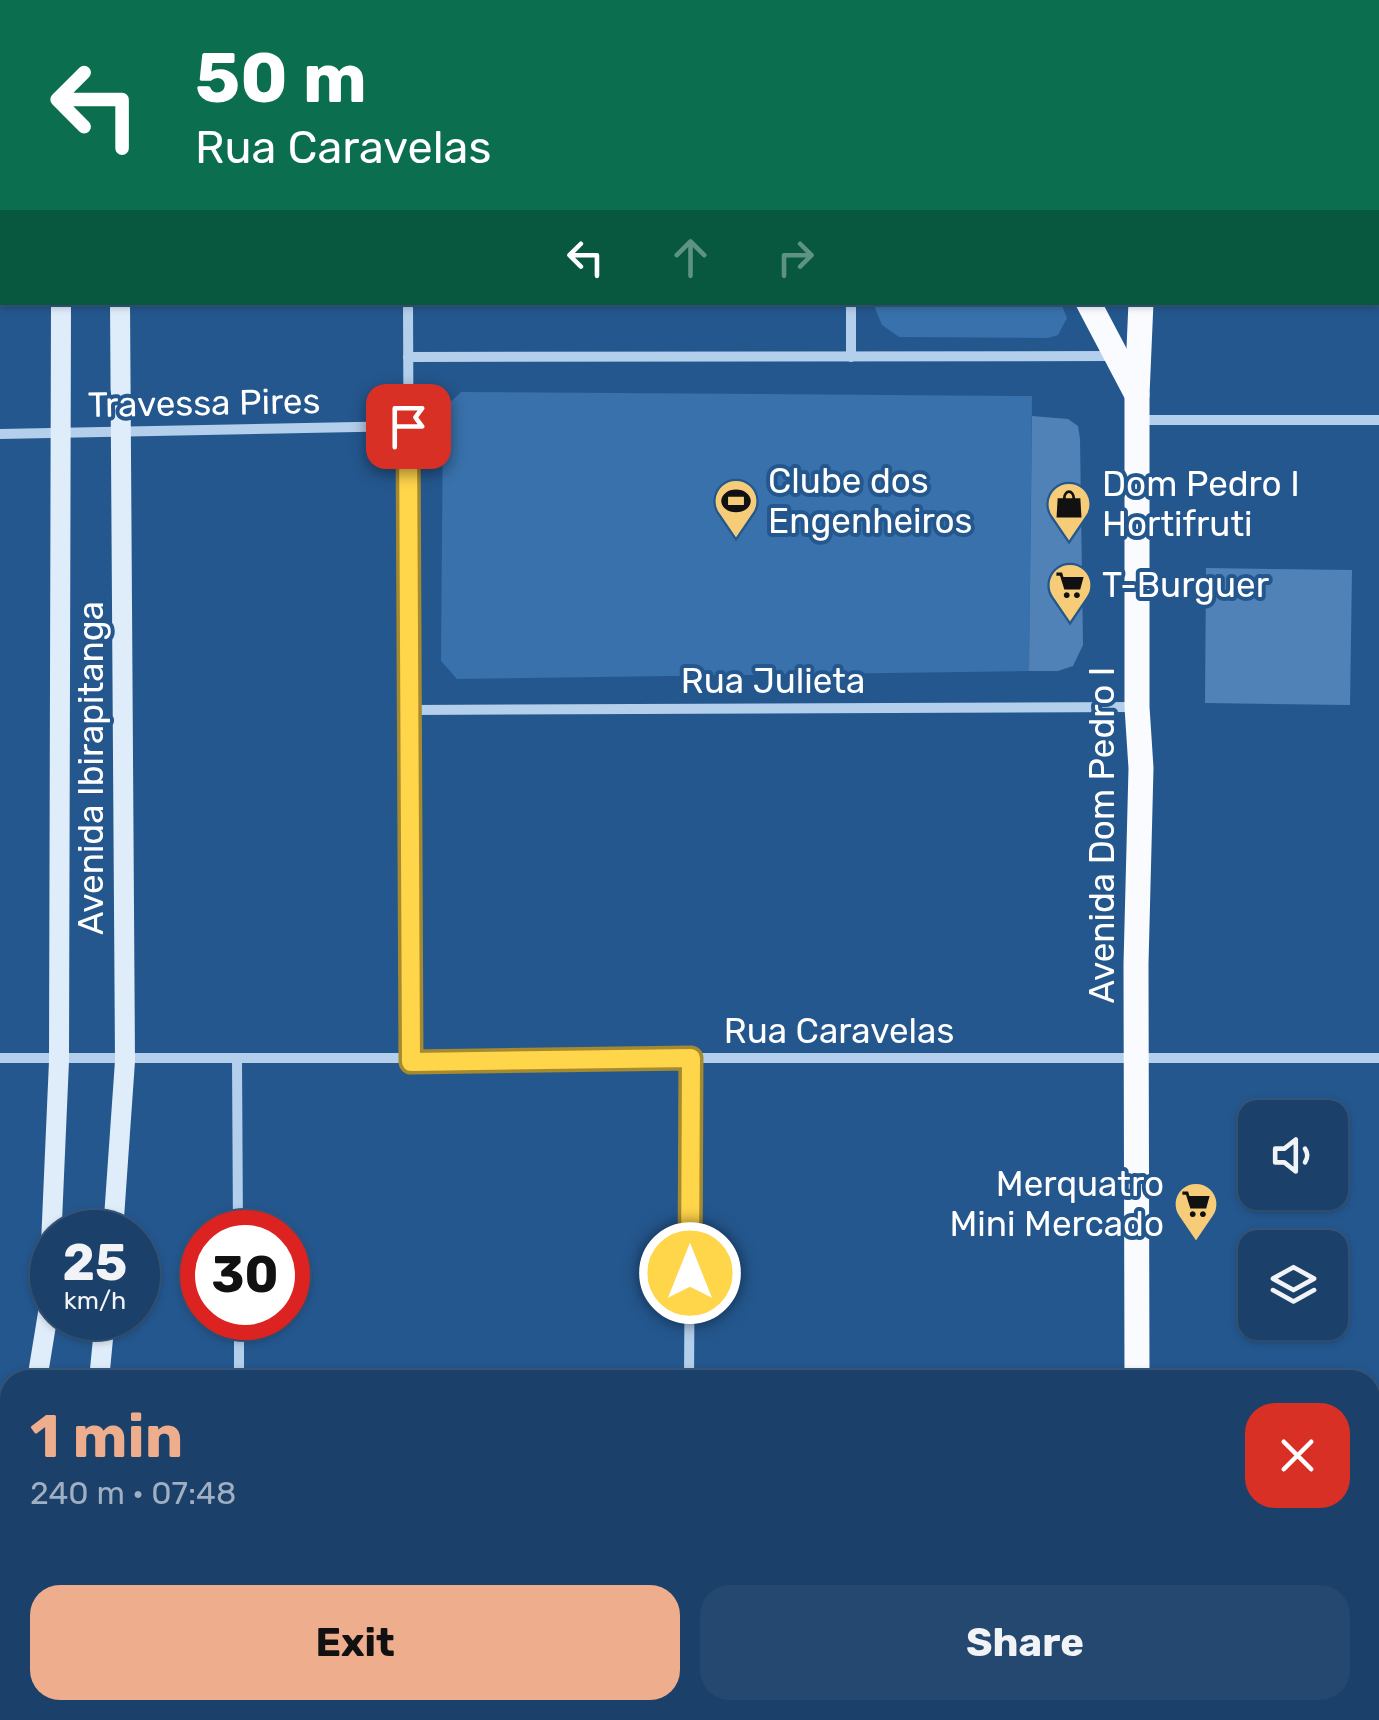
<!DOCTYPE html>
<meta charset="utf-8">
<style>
body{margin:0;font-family:Rubik,sans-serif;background:#244870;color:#f1f3f6;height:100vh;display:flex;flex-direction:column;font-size:38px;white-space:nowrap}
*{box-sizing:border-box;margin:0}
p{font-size:32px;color:#a0afc1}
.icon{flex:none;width:55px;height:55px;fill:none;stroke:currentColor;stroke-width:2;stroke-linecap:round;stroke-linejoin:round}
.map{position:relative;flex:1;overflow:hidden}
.panel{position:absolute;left:0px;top:1370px;width:1380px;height:350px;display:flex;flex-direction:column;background:#1b416a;border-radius:30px 30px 0 0;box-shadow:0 2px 8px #0004,0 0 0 2px #395a7e}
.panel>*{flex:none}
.guide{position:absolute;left:0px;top:0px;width:1380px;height:305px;box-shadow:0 2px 8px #0004,0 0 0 2px #395a7e;background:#0b6e4f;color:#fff;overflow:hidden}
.controls{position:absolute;left:1238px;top:1100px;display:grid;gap:20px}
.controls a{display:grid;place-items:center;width:110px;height:110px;border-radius:20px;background:#1b416a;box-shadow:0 2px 8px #0004,0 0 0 2px #395a7e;font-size:50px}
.speed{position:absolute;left:30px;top:1210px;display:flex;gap:20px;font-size:50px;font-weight:700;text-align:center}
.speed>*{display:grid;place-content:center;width:130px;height:130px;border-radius:50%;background:#1b416a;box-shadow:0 2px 8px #0004,0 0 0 2px #395a7e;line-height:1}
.speed small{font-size:25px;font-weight:400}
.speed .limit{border:15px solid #d22;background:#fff;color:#111}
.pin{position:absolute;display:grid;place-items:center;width:85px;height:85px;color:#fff;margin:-42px;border-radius:20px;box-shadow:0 5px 15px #0006}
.me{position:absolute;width:110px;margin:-55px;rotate:0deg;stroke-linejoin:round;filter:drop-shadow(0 0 8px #0008)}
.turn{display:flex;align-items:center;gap:35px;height:210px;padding:0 30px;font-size:45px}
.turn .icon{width:130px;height:130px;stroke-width:2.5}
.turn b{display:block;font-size:70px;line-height:85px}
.lanes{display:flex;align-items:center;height:95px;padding:0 30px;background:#0003;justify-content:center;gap:50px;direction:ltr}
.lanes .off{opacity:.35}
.round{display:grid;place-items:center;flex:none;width:105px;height:105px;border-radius:30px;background:#244870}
.overview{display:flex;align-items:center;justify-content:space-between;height:170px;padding:0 30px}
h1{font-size:60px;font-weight:700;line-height:75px;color:#eead8d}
.button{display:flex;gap:20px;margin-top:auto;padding:20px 30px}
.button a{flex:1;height:115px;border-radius:30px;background:#eead8d;color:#111;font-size:40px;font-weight:700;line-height:115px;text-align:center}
.button a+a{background:#244870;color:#f1f3f6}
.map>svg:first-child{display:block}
</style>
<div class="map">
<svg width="1379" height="1720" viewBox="0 0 1379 1720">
<rect width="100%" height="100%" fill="#24578e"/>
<!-- green -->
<g fill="#3871ab">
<path d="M873,303H1061L1067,318L1058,335L1048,338L899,337L882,325Z"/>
<path d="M461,392L1032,396L1029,671L457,679L441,661L443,409Z"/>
</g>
<!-- building -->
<g fill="#5082b7">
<path d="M1032,416L1068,419L1078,426L1080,439L1083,645L1073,666L1058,671H1029Z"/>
<path d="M1206,568L1352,570L1350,705L1205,703Z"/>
</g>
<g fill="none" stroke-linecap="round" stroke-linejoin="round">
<!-- lane -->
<path stroke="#b4cfeb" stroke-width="8" d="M339,1710V1720"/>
<!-- street -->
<g stroke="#b4cfeb" stroke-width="10">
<path d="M407,0V2"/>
<path d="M852,2V0"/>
<path d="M408,302L411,1062"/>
<path d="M408,357L1113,356"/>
<path d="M851,357V302"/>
<path d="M1138,420H1379"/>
<path d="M0,434L408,426"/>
<path d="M410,710L1136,707"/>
<path d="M0,1058H1379"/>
<path d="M237,1060L238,1232"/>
<path d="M239,1318V1380"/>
<path d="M689,1380L691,1059"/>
</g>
<!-- secondary -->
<g stroke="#dfecf9" stroke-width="20">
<path d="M65,2L66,0"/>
<path d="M131,2L132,0"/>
<path d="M113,1232L125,1061L120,302"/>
<path d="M37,1380L48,1313L59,1061L61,302"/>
<path d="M99,1380L105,1318"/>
<path d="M0,1620L10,1556"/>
<path d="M1370,1698H1379"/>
<path d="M687,1710V1720"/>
<path d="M50,1720L52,1710"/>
<path d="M144,1720L227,1710"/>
</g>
<!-- primary -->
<g stroke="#f9fbff" stroke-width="25">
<path d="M932,0L934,2"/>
<path d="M1138,0V2"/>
<path d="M1088,302L1137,395"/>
<path d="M1137,1380L1136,964L1141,768L1137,707V395L1141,302"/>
<path d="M1138,1710V1720"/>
</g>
</g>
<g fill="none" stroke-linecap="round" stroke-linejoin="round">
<defs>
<path id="route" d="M408,426L411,1062L691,1058L690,1273"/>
</defs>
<!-- route casing -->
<use href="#route" stroke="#a68a30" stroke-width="25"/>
<!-- route -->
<use href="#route" stroke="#ffd54a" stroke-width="18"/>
</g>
<!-- icons -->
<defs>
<symbol id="stadium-pin" viewBox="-11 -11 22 30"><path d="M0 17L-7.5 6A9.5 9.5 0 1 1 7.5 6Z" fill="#f6cc78" stroke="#24578e"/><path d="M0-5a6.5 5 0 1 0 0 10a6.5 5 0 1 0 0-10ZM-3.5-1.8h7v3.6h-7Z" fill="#111"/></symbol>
<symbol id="shop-pin" viewBox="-11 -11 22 30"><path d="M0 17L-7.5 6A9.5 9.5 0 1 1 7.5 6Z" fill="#f6cc78" stroke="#24578e"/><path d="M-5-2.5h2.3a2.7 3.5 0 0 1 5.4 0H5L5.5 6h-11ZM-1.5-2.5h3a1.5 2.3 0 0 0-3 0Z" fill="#111"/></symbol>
<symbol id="supermarket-pin" viewBox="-11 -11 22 30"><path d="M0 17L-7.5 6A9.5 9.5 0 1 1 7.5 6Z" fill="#f6cc78" stroke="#24578e"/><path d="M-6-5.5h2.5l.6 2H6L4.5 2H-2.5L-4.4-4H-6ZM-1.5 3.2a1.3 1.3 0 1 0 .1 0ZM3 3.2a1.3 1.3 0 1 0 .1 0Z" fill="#111"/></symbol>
</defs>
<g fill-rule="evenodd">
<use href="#stadium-pin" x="711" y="476" width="50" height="68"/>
<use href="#shop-pin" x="1044" y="479" width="50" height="68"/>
<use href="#supermarket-pin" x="1045" y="560" width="50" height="68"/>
<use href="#supermarket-pin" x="1171" y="1179" width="50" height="68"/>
</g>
<g text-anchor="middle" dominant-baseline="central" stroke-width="8" stroke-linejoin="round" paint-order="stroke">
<!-- street labels -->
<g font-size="35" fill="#fff" stroke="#24578e">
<text transform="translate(204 403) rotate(-1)">Travessa Pires</text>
<text x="773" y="681">Rua Julieta</text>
<text transform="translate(91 768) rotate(-90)">Avenida Ibirapitanga</text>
<text transform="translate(1102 835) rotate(-90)">Avenida Dom Pedro I</text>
<text x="839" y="1031">Rua Caravelas</text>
</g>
<!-- poi labels -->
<g font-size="35" fill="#fff" stroke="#24578e" text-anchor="start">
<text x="768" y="481">Clube dos<tspan x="768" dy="40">Engenheiros</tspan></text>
<text x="1102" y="484">Dom Pedro I<tspan x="1102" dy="40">Hortifruti</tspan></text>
<text x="1102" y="585">T-Burguer</text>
<text x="1164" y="1184" text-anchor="end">Merquatro<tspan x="1164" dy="40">Mini Mercado</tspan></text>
</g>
</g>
</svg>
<div class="controls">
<a><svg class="icon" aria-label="sound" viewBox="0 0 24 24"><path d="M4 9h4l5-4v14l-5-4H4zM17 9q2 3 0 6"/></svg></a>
<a><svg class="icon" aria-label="layers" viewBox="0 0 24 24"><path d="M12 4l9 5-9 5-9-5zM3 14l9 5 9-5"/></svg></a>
</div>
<div class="speed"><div>25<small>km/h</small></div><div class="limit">30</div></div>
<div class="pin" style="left:408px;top:426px;background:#d93025"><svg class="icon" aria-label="arrive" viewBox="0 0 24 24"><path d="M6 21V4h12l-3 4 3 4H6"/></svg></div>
<svg class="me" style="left:690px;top:1273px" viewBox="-20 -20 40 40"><circle r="17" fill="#ffd54a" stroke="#fff" stroke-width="3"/><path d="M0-11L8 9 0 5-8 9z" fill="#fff"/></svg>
<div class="guide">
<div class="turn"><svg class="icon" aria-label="left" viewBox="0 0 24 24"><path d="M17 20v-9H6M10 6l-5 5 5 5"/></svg><div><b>50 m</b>Rua Caravelas</div></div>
<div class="lanes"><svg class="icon" aria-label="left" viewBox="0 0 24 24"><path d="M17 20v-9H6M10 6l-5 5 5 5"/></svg><svg class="icon off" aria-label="ahead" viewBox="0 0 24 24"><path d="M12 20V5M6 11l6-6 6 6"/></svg><svg class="icon off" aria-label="right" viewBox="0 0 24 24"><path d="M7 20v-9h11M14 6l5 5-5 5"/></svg></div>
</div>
<section class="panel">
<div class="overview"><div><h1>1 min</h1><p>240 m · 07:48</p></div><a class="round" style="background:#d93025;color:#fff"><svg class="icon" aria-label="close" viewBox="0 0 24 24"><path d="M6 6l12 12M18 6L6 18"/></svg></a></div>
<div class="button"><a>Exit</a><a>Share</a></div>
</section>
</div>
